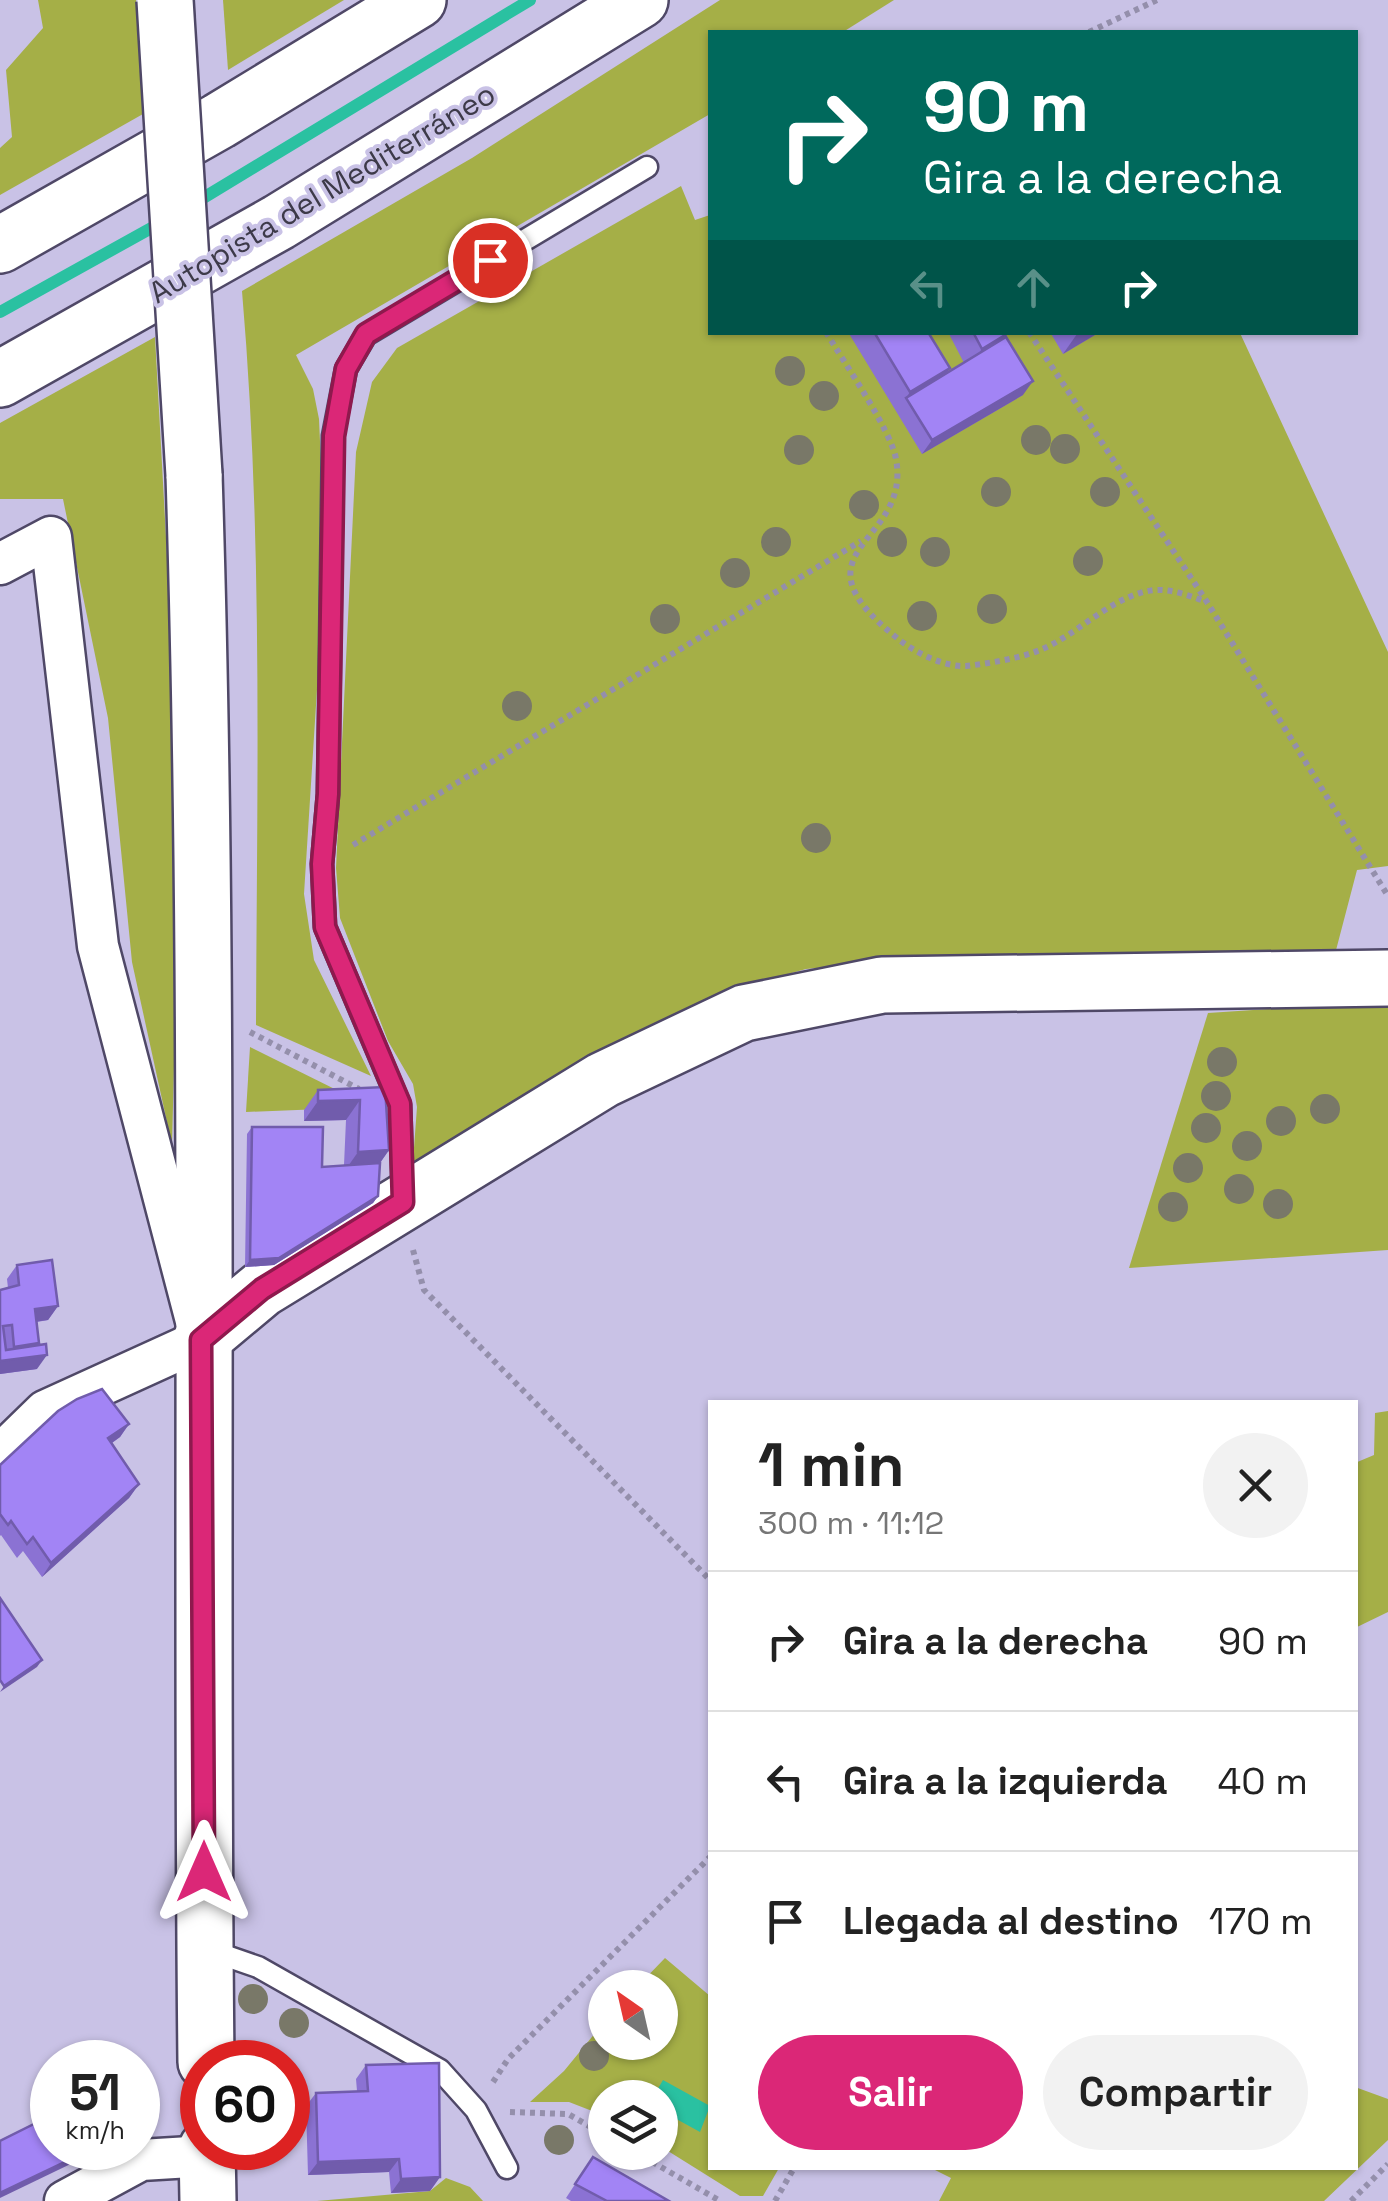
<!DOCTYPE html>
<html lang="es">
<meta charset="utf-8">
<style>
body{margin:0;font-family:"Space Grotesk",sans-serif;background:#f2f2f2;color:#222;height:100vh;display:flex;flex-direction:column;font-size:38px;white-space:nowrap}
*{box-sizing:border-box;margin:0}
p{font-size:32px;color:#767676}
.icon{flex:none;width:55px;height:55px;fill:none;stroke:currentColor;stroke-width:2;stroke-linecap:round;stroke-linejoin:round}
.map{position:relative;flex:1;overflow:hidden}
.details{position:absolute;left:708px;top:1400px;width:650px;height:770px;display:flex;flex-direction:column;background:#fff;border-radius:0px;box-shadow:0 2px 8px #0004}
.details>*{flex:none}
.banner{position:absolute;left:708px;top:30px;width:650px;height:305px;border-radius:0px;box-shadow:0 2px 8px #0004;background:#00695c;color:#fff;overflow:hidden}
.needle{width:65px;rotate:326deg}
.buttons{position:absolute;left:588px;top:1970px;display:grid;gap:20px}
.buttons a{display:grid;place-items:center;width:90px;height:90px;border-radius:50%;background:#fff;box-shadow:0 2px 8px #0004;font-size:50px}
.speed{position:absolute;left:30px;top:2040px;display:flex;gap:20px;font-size:50px;font-weight:700;text-align:center}
.speed>*{display:grid;place-content:center;width:130px;height:130px;border-radius:50%;background:#fff;box-shadow:0 2px 8px #0004;line-height:1}
.speed small{font-size:25px;font-weight:400}
.speed .limit{border:15px solid #d22;background:#fff;color:#111}
.pin{position:absolute;display:grid;place-items:center;width:85px;height:85px;color:#fff;margin:-42px;border:5px solid #fff;border-radius:50%;box-shadow:0 2px 10px #0007}
.me{position:absolute;width:110px;margin:-55px;rotate:0deg;stroke-linejoin:round;filter:drop-shadow(0 0 8px #0008)}
.turn{display:flex;align-items:center;gap:35px;height:210px;padding:0 50px;font-size:45px}
.turn .icon{width:130px;height:130px;stroke-width:2.5}
.turn b{display:block;font-size:70px;line-height:85px}
.lanes{display:flex;align-items:center;height:95px;padding:0 50px;background:#0003;justify-content:center;gap:50px;direction:ltr}
.lanes .off{opacity:.35}
.round{display:grid;place-items:center;flex:none;width:105px;height:105px;border-radius:52px;background:#f2f2f2}
.summary{display:flex;align-items:center;justify-content:space-between;height:170px;padding:0 50px}
h1{font-size:60px;font-weight:800;line-height:75px}
.action{display:flex;gap:20px;margin-top:auto;padding:20px 50px}
.action a{flex:1;height:115px;border-radius:60px;background:#db2777;color:#fff;font-size:40px;font-weight:800;line-height:115px;text-align:center}
.action a+a{background:#f2f2f2;color:#222}
ul{padding:0;list-style:none}
li{display:flex;align-items:center;gap:30px;height:140px;padding:0 50px;border-top:2px solid #e0e0e0}
li div{flex:1}
li b{display:block;font-size:38px}
li em{font-style:normal}
.map>svg:first-child{display:block}
</style>
<div class="map">
<svg width="1388" height="2201" viewBox="0 0 1388 2201">
<rect width="100%" height="100%" fill="#c9c2e6"/>
<!-- green -->
<g fill="#a5af47">
<path d="M38,0H136L143,114L0,195V148L12,137L6,70L43,28Z"/>
<path d="M223,0H344L228,70Z"/>
<path d="M720,0H894L843,32H710V114L296,355L313,389L319,419L323,508L319,658L304,894L314,960L371,1076L256,1025C257,780 263,535 242,291L472,158Z"/>
<path d="M681,186L695,220L710,215V332L1240,333L1388,652V866L1357,870L1335,954L871,963L806,969L745,986L412,1175L417,1107L413,1084L388,1041L340,918L336,868L356,452L372,382L397,348Z"/>
<path d="M155,337L172,647L178,909L172,1145L132,962L108,718L63,499H0V423Z"/>
<path d="M1388,1001V1250L1129,1268L1208,1013Z"/>
<path d="M250,1047L371,1107L246,1112Z"/>
<path d="M1388,1411V1612L1355,1628V1463L1374,1455L1375,1413Z"/>
<path d="M665,1958L710,1996V2168H779L763,2196H740L660,2146V2098H605V2116L569,2102H530L564,2071L605,2021V2042H660V1988L637,1987Z"/>
<path d="M1355,2087L1388,2099V2140L1324,2201H939L951,2178L931,2168H1355Z"/>
<path d="M446,2178L470,2187L483,2201H317L430,2191Z"/>
</g>
<!-- water -->
<path fill="#2ac1a1" d="M663,2080L710,2106L700,2132L660,2110V2098L653,2097Z"/>
<g fill="none" stroke-linecap="round" stroke-linejoin="round">
<!-- stream -->
<g stroke="#2ac1a1" stroke-width="12">
<path d="M190,206L530,0"/>
<path d="M0,312L164,221"/>
</g>
<defs>
<g id="lane">
<path d="M403,1198L400,1105L325,927L322,864L328,794L333,436L346,369L366,335L647,167"/>
<path d="M206,1949L258,1967L440,2070L476,2110L507,2168"/>
</g>
<g id="street">
<path d="M0,564L51,537L98,946L201,1340L45,1411L0,1455"/>
<path d="M65,2201L141,2160L207,2156"/>
</g>
<path id="secondary" d="M201,1340L262,1289L603,1080L744,1013L882,985L1388,978"/>
<g id="primary">
<path d="M194,475C211,1004 200,1533 206,2062"/>
<path d="M207,2148L208,2201"/>
</g>
<g id="highway">
<path d="M0,245L219,121L418,0"/>
<path d="M0,379L279,222L640,0"/>
</g>
</defs>
<!-- lane casing -->
<use href="#lane" stroke="#4f4867" stroke-width="25"/>
<!-- street casing -->
<use href="#street" stroke="#4f4867" stroke-width="45"/>
<!-- secondary casing -->
<use href="#secondary" stroke="#4f4867" stroke-width="60"/>
<!-- primary casing -->
<use href="#primary" stroke="#4f4867" stroke-width="60"/>
<!-- highway casing -->
<use href="#highway" stroke="#4f4867" stroke-width="60"/>
<!-- path -->
<g stroke="#948fab" stroke-width="6" stroke-dasharray="5 5" stroke-linecap="butt">
<path d="M1089,32L1157,0"/>
<path d="M826,332C843,361 891,430 896,459C912,546 785,548 897,638C914,652 943,667 966,666C991,663 1017,659 1040,650C1078,635 1113,594 1155,590C1173,589 1190,596 1207,602"/>
<path d="M1029,332L1207,602L1388,896"/>
<path d="M353,845L861,541"/>
<path d="M250,1032L359,1089"/>
<path d="M413,1250L424,1290L710,1580"/>
<path d="M493,2082L508,2059L710,1857"/>
<path d="M510,2112L568,2114L605,2135"/>
<path d="M635,2152L720,2201"/>
<path d="M775,2201L794,2168"/>
<path d="M1351,2201L1388,2164"/>
</g>
<!-- lane -->
<use href="#lane" stroke="#fff" stroke-width="20"/>
<!-- street -->
<use href="#street" stroke="#fff" stroke-width="40"/>
<!-- secondary -->
<use href="#secondary" stroke="#fff" stroke-width="55"/>
<!-- primary -->
<use href="#primary" stroke="#fff" stroke-width="55"/>
<!-- highway -->
<use href="#highway" stroke="#fff" stroke-width="55"/>
<defs>
<path id="primary-bridge" d="M165,0L194,475"/>
</defs>
<!-- primary-bridge casing -->
<use href="#primary-bridge" stroke="#4f4867" stroke-width="60" stroke-linecap="butt"/>
<!-- primary-bridge -->
<use href="#primary-bridge" stroke="#fff" stroke-width="55"/>
</g>
<!-- trees -->
<g fill="#797868">
<circle cx="790" cy="371" r="15"/>
<circle cx="824" cy="396" r="15"/>
<circle cx="1036" cy="440" r="15"/>
<circle cx="1065" cy="449" r="15"/>
<circle cx="799" cy="450" r="15"/>
<circle cx="996" cy="492" r="15"/>
<circle cx="1105" cy="492" r="15"/>
<circle cx="864" cy="505" r="15"/>
<circle cx="776" cy="542" r="15"/>
<circle cx="892" cy="542" r="15"/>
<circle cx="935" cy="552" r="15"/>
<circle cx="1088" cy="561" r="15"/>
<circle cx="735" cy="573" r="15"/>
<circle cx="992" cy="609" r="15"/>
<circle cx="922" cy="616" r="15"/>
<circle cx="665" cy="619" r="15"/>
<circle cx="517" cy="706" r="15"/>
<circle cx="816" cy="838" r="15"/>
<circle cx="1222" cy="1062" r="15"/>
<circle cx="1216" cy="1096" r="15"/>
<circle cx="1325" cy="1109" r="15"/>
<circle cx="1281" cy="1121" r="15"/>
<circle cx="1206" cy="1128" r="15"/>
<circle cx="1247" cy="1146" r="15"/>
<circle cx="1188" cy="1168" r="15"/>
<circle cx="1239" cy="1189" r="15"/>
<circle cx="1278" cy="1204" r="15"/>
<circle cx="1173" cy="1207" r="15"/>
<circle cx="253" cy="1999" r="15"/>
<circle cx="294" cy="2023" r="15"/>
<circle cx="594" cy="2056" r="15"/>
<circle cx="559" cy="2140" r="15"/>
</g>
<!-- wall -->
<g fill="#8b72d3">
<path d="M848,332H928L950,368L946,374L964,363L948,332H1003L1001,341L1023,395L922,454Z"/>
<path d="M1050,332H1100L1063,354Z"/>
<path d="M385,1087L389,1150L380,1163L378,1196L373,1203L274,1265L245,1267L247,1134L252,1127L322,1167L344,1165L346,1120L304,1121V1110L318,1090Z"/>
<path d="M17,1265L58,1306L48,1320L37,1322L39,1343L37,1346V1369L0,1374V1290L8,1288L7,1279Z"/>
<path d="M129,1424L120,1437L112,1443L139,1484L129,1498L42,1577L23,1551L17,1558L1,1535L0,1536V1465Z"/>
<path d="M366,2065L440,2177L430,2191L391,2193L389,2172L308,2175L306,2106L316,2093L357,2091L356,2079Z"/>
<path d="M593,2157L669,2201H571L566,2198Z"/>
</g>
<!-- shaded-wall -->
<g fill="#715cac">
<path d="M1080,332H1100L1063,354L1077,334Z"/>
<path d="M1005,335L991,355L967,369L982,349Z"/>
<path d="M950,368L936,388L906,398L910,392Z"/>
<path d="M1033,381L1023,395L922,454L932,440Z"/>
<path d="M360,1100L346,1120L304,1121L318,1101Z"/>
<path d="M389,1150L375,1170L344,1172L358,1152Z"/>
<path d="M378,1196L373,1203L274,1265L245,1267L250,1260Z"/>
<path d="M58,1306L48,1320L26,1323L35,1309Z"/>
<path d="M47,1355L37,1369L0,1374V1361Z"/>
<path d="M129,1424L120,1437L99,1452L108,1438Z"/>
<path d="M139,1484L129,1498L42,1577L51,1563Z"/>
<path d="M42,1660L37,1667L0,1692L4,1686Z"/>
<path d="M150,2105L145,2112L138,2114V2109Z"/>
<path d="M88,2151L83,2158L0,2198V2193Z"/>
<path d="M399,2159L389,2172L308,2175L318,2162Z"/>
<path d="M440,2177L430,2191L391,2193L401,2179Z"/>
</g>
<!-- building -->
<g fill="#a284f5" stroke="#715cac" stroke-width="2.5">
<path d="M874,332H928L950,368L910,392Z"/>
<path d="M973,332H1003L1005,335L982,349Z"/>
<path d="M1006,337L1033,381L932,440L906,398Z"/>
<path d="M385,1087L389,1150L358,1152L360,1100L318,1101V1090Z"/>
<path d="M252,1127H323L322,1167L380,1163L378,1196L279,1258L250,1260Z"/>
<path d="M52,1260L58,1306L35,1309L39,1343L14,1347L12,1325L3,1326L6,1350L46,1344L47,1355L0,1361V1290L19,1285L17,1265Z"/>
<path d="M102,1389L129,1424L108,1438L139,1484L51,1563L33,1537L27,1544L11,1521L8,1525L0,1514V1465L58,1411L77,1399Z"/>
<path d="M0,1598L42,1660L4,1686L0,1680Z"/>
<path d="M439,2063L440,2177L401,2179L399,2159L318,2162L316,2093L368,2091L366,2065Z"/>
<path d="M138,2069L150,2105L138,2109Z"/>
<path d="M52,2115V2148H86L88,2151L0,2193V2141Z"/>
<path d="M593,2157L669,2201H607L575,2184Z"/>
</g>
<g fill="none" stroke-linecap="round" stroke-linejoin="round">
<defs>
<path id="route" d="M204,1872L201,1340L262,1289L403,1202L400,1104L325,927L322,864L328,794L334,436L346,369L366,334L490,260"/>
</defs>
<!-- route casing -->
<use href="#route" stroke="#8e194d" stroke-width="25"/>
<!-- route -->
<use href="#route" stroke="#db2777" stroke-width="18"/>
</g>
<g text-anchor="middle" dominant-baseline="central" stroke-width="8" stroke-linejoin="round" paint-order="stroke">
<!-- street labels -->
<g font-size="30" fill="#3d3a49" stroke="#c9c2e6">
<text transform="translate(322 193) rotate(-31)">Autopista del Mediterráneo</text>
</g>
</g>
</svg>
<div class="buttons">
<a><svg class="needle" viewBox="-14 -14 28 28"><path d="M0-13l5 13h-10z" fill="#e53935"/><path d="M0 13l5-13h-10z" fill="#767676"/></svg></a>
<a><svg class="icon" aria-label="layers" viewBox="0 0 24 24"><path d="M12 4l9 5-9 5-9-5zM3 14l9 5 9-5"/></svg></a>
</div>
<div class="speed"><div>51<small>km/h</small></div><div class="limit">60</div></div>
<div class="pin" style="left:490px;top:260px;background:#d93025"><svg class="icon" aria-label="arrive" viewBox="0 0 24 24"><path d="M6 21V4h12l-3 4 3 4H6"/></svg></div>
<svg class="me" style="left:204px;top:1872px" viewBox="-20 -20 40 40"><path d="M0-17L14 15 0 8-14 15z" fill="#db2777" stroke="#fff" stroke-width="4"/></svg>
<div class="banner">
<div class="turn"><svg class="icon" aria-label="right" viewBox="0 0 24 24"><path d="M7 20v-9h11M14 6l5 5-5 5"/></svg><div><b>90 m</b>Gira a la derecha</div></div>
<div class="lanes"><svg class="icon off" aria-label="left" viewBox="0 0 24 24"><path d="M17 20v-9H6M10 6l-5 5 5 5"/></svg><svg class="icon off" aria-label="ahead" viewBox="0 0 24 24"><path d="M12 20V5M6 11l6-6 6 6"/></svg><svg class="icon" aria-label="right" viewBox="0 0 24 24"><path d="M7 20v-9h11M14 6l5 5-5 5"/></svg></div>
</div>
<section class="details">
<div class="summary"><div><h1>1 min</h1><p>300 m · 11:12</p></div><a class="round"><svg class="icon" aria-label="close" viewBox="0 0 24 24"><path d="M6 6l12 12M18 6L6 18"/></svg></a></div>
<ul>
<li><svg class="icon" aria-label="right" viewBox="0 0 24 24"><path d="M7 20v-9h11M14 6l5 5-5 5"/></svg><div><b>Gira a la derecha</b></div><em>90 m</em></li>
<li><svg class="icon" aria-label="left" viewBox="0 0 24 24"><path d="M17 20v-9H6M10 6l-5 5 5 5"/></svg><div><b>Gira a la izquierda</b></div><em>40 m</em></li>
<li><svg class="icon" aria-label="arrive" viewBox="0 0 24 24"><path d="M6 21V4h12l-3 4 3 4H6"/></svg><div><b>Llegada al destino</b></div><em>170 m</em></li>
</ul>
<div class="action"><a>Salir</a><a>Compartir</a></div>
</section>
</div>
